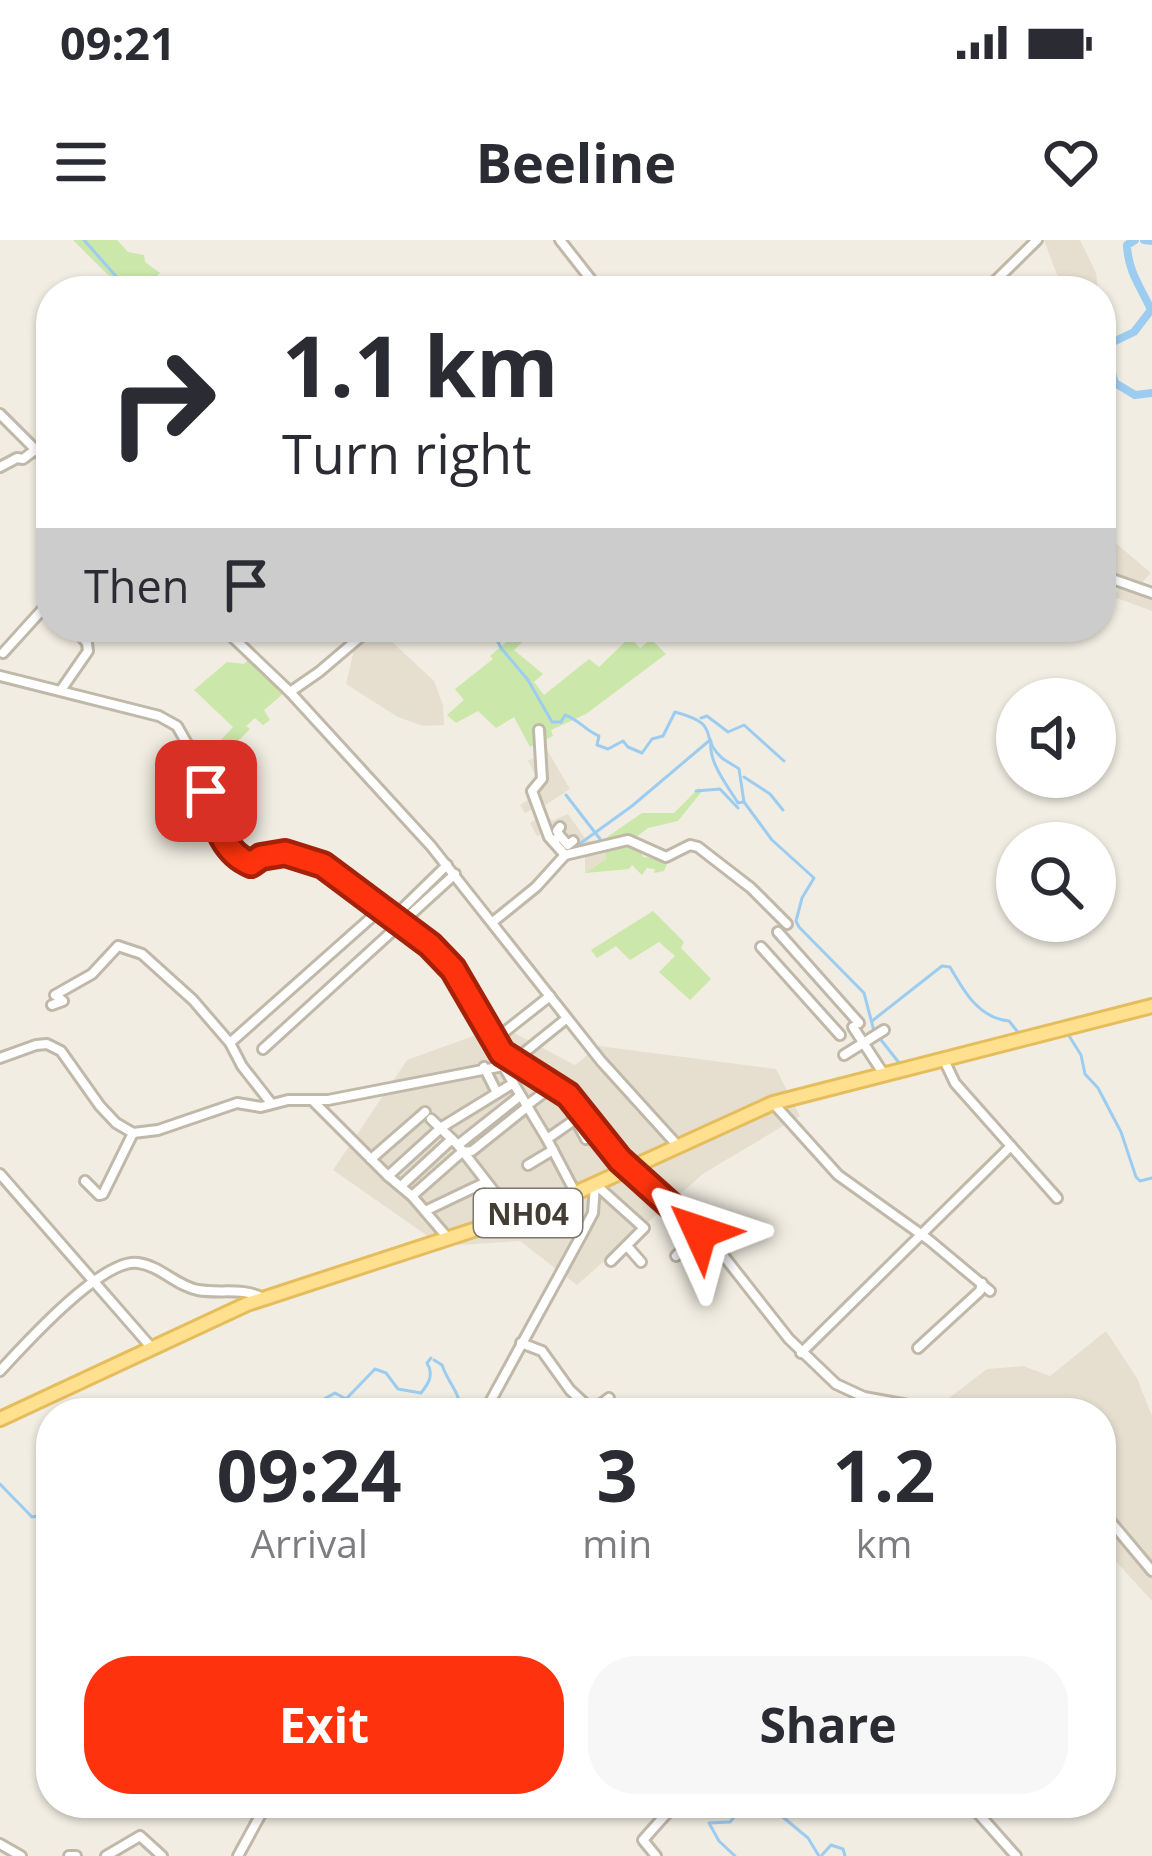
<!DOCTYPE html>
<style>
body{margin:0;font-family:"Open Sans",sans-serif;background:#f7f7f7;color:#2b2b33;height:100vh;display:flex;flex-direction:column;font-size:45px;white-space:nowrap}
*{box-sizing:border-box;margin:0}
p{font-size:39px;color:#7c7c81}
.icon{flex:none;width:66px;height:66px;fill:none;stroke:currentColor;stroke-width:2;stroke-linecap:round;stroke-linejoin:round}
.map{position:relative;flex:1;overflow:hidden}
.drawer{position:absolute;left:36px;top:1158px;width:1080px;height:420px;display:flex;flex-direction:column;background:#fff;border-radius:48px;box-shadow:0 3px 9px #0004}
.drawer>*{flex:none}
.banner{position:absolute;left:36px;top:36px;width:1080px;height:366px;border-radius:48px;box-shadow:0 3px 9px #0004;background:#fff;color:#2b2b33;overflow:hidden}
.buttons{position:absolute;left:996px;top:438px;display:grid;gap:24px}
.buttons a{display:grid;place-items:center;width:120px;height:120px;border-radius:50%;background:#fff;box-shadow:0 3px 9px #0004;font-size:60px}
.pin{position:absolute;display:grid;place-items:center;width:102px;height:102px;color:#fff;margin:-51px;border-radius:24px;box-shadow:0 6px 18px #0006}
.me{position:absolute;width:132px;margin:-66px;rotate:312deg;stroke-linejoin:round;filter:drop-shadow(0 0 9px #0008)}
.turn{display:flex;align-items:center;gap:42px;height:252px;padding:0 48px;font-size:54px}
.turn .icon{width:156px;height:156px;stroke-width:2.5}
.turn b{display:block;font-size:84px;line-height:102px}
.then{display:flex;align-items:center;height:114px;padding:0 48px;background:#0003;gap:24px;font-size:45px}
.eta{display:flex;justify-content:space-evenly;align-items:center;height:204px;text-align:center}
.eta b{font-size:72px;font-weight:700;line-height:84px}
.primary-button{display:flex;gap:24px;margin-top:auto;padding:24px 48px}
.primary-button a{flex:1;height:138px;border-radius:48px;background:#fe330d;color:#fff;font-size:48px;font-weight:700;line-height:138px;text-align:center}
.primary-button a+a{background:#f7f7f7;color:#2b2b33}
.status{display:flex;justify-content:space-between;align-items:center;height:84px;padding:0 60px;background:#fff;direction:ltr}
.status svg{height:33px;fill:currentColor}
header{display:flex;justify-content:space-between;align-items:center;height:156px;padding:0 48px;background:#fff;font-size:54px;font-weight:700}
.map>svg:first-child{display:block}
</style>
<div class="status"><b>09:21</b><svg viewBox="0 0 49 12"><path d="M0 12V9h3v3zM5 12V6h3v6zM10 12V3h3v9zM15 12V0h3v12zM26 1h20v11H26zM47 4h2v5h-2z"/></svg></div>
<header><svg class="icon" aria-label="menu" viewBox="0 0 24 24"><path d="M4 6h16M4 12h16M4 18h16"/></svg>Beeline<svg class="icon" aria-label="heart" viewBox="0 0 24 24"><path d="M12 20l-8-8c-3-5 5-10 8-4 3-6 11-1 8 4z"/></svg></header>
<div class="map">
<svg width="1152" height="1616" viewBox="0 0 1152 1616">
<rect width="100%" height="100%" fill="#f1ede2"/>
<!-- residential -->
<g fill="#e6dfd0">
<path d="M1044,0H1080L1096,33L1098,51H1063Z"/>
<path d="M1112,300L1151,333L1137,348L1152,353V371L1114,357L1122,343L1108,337L1101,343V311Z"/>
<path d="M355,387H376L434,441L443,465L444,485L423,486L398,477L346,444L358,393Z"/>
<path d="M543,503L570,549L541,568L552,581L568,574L587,601L603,600L606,619L585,633V613L567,617L547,593L537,596L530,583L539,577L533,569L525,573L520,565L531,558L540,541L539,532L535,534L528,521L540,515Z"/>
<path d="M501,786L575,825L599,806L776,829L800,876L704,933L577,1045L520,1001L442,1006L333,930L407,820Z"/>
<path d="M1106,1091L1137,1138L1152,1176V1361L1101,1305V1173H946L944,1162L987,1129L1023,1126L1050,1136Z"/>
</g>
<!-- green -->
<g fill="#cbe7a9">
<path d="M73,0H117L128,12L144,15L145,22L160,33L140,51H132L126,40L108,35Z"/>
<path d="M511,387L535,390L514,410L543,434L534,442L544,455L589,419L599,427L630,397L640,408L651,399L666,414L586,474L551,490L553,496L530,507L514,477L496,488L478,471L456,483L447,475L464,460L455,449L493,419L490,416L517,393Z"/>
<path d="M253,415L284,453L264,470L270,480L263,485L255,478L246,486L250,489L229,510L221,500L233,487L194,450L227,422L244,424Z"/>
<path d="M699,548L702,551L678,581L648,588L624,606L639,609L643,617L669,619L664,631L654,633L655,629L647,628L642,635L632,625L629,629L585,633L606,619L603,600L642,573H674Z"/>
<path d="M653,671L684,702L681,708L711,739L690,760L659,732L675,716L659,702L630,720L616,706L597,718L591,710Z"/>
</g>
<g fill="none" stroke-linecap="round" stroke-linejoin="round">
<!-- stream -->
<g stroke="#9ccdf1" stroke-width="3">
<path d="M84,0L129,51"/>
<path d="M506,387L498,402L501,408L528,440L552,482H561L565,475C578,479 586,491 599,496L597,505L608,509L623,501L628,507L642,513L652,499L663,496L675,472C724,485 697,496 722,518C727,522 734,525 739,529L744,562L772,600L814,638L802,658L796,681L799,687L864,753L874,791L900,824L1062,783"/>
<path d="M701,478L707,476L728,492L744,485L784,521"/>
<path d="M711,501C708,522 727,545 738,563L743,562"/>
<path d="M744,537L770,554L783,570"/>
<path d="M696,551L720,549L738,568"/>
<path d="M566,555L600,599"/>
<path d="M559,602L570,612L578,605"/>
<path d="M578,605L632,566L710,500"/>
<path d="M872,781L942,726L950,727C965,753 979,778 1009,781L1017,791"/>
<path d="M1066,791L1081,815L1085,834L1098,848L1121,892L1136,937L1140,941L1152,938"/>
<path d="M434,1120L442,1125C449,1145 458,1148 462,1173"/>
<path d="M320,1173L313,1165L335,1153L346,1159L375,1129L386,1133L398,1149L421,1153C429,1143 434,1135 427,1123L431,1118"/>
<path d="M0,1244L32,1277L51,1274"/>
<path d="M732,1563L728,1570L734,1577L730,1582L709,1583L719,1601L735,1616"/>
<path d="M766,1563L808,1598L819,1616"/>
<path d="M822,1615L831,1605L843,1609L845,1616"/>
</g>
<!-- river -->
<g stroke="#9ccdf1" stroke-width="8">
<path d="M1135,0L1127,5C1128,32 1141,47 1151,70L1134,92L1111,103L1108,121L1115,143L1135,155L1152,153"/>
<path d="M1144,0L1152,1"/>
</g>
<defs>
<g id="minor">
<path d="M560,0L600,51"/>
<path d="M985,51L1037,0"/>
<path d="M0,174L51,225"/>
<path d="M0,227L17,218L23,219L35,210"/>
<path d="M1101,335L1152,353"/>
<path d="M222,387L290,452L431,606L601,821L678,906"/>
<path d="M3,413L51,360"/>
<path d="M0,436L159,476L177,486L198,523L220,594L237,616L251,624C261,616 273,611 286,613C324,618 428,697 452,729C475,758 482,800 515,820L566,779"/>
<path d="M61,450L88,411L87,403L74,387"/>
<path d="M290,452L319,432L372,387"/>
<path d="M539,490L542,539L532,551L549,597L565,615L628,600L666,617L690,605L698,607L751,648L787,684"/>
<path d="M560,596L568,605L573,601"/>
<path d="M553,601L560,596L557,591L560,587"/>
<path d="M403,668L447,625"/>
<path d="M494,681L536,647L565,615"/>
<path d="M778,692L859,783"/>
<path d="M761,707L840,795"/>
<path d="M52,765L63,761L55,755L92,734L118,706L142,714L193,760L230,803L242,826L271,863"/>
<path d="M853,787L883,833"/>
<path d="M493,801L550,756"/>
<path d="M231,802L382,668"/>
<path d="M263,809L455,634"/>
<path d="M844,815L884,790"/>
<path d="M0,818L36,805L47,804L61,811L100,866L116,883L133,893L158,890L237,863L261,867L288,860H328L503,826L515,820L568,855L620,919L715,1005L789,1099L836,1144L864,1157L952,1173"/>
<path d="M944,820L955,843L1057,958"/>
<path d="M503,826L547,899"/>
<path d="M484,827L497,853"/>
<path d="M313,861L388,936"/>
<path d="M774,864L838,935L929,1000L990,1051"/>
<path d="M526,866L554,845"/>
<path d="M431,879L458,905L513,976"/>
<path d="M575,879L586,899"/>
<path d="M458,905L520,856"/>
<path d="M371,919L425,872"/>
<path d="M528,925L553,910"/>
<path d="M0,934L151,1107"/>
<path d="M85,941L99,955L103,954L133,893"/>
<path d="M595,944L644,988L611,1021"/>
<path d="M401,946L452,899"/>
<path d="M576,954L547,899L583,874"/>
<path d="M412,956L462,912L472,911L527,867"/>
<path d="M425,971L486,942"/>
<path d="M447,997L412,956L388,936L442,887L512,844"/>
<path d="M627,1006L641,1022"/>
<path d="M676,1016L701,992"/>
<path d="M521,1103L542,1111L570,1150L595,1173"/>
<path d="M918,1108L980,1051L982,1043"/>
<path d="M801,1113L1011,906"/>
<path d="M0,1131C24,1105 102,1018 138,1023C161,1026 176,1046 198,1050C220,1054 243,1047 263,1058"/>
<path d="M593,1170L609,1158"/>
<path d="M484,1173L582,994L593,973L595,945"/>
<path d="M856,1173L864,1157"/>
<path d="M1101,1270L1152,1331"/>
<path d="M969,1563L1016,1616"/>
<path d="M0,1604L21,1616"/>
<path d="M69,1616H76"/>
<path d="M106,1616L140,1596L162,1616"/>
<path d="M238,1616L267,1563"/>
<path d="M656,1616L643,1600L676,1563"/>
</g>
<path id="major" d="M0,1179L247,1064L547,966L773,863L1152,766"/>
</defs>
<!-- minor casing -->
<use href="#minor" stroke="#c0b8a8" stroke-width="14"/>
<!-- major casing -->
<use href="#major" stroke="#e5bd5d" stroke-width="18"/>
<!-- minor -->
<use href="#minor" stroke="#fff" stroke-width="8"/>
<!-- major -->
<use href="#major" stroke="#ffe08e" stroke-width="12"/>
</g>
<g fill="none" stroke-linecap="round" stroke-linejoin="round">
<defs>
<path id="route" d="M206,551C215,579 221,612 251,624L261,617L285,613L323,625L430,705L453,729L502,813L568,855L620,920L700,992"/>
</defs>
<!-- route casing -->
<use href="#route" stroke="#a52108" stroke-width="30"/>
<!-- route -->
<use href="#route" stroke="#fe330d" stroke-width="21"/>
</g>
<g text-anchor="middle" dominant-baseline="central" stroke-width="12" stroke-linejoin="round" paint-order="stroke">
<!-- shield labels -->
<rect fill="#fff" stroke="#7b7770" stroke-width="3" x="474" y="949" width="108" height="48" rx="9"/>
<g font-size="30" font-weight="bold" fill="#433d33">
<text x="528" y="973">NH04</text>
</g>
</g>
</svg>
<div class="buttons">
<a><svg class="icon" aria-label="sound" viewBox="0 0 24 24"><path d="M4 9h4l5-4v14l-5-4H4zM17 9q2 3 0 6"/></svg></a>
<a><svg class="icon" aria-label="search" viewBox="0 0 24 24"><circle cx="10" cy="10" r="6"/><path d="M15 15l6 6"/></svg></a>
</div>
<div class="pin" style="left:206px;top:551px;background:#d93025"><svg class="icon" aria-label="arrive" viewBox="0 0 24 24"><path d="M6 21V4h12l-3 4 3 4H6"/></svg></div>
<svg class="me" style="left:700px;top:992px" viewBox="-20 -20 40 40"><path d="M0-17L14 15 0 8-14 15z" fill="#fe330d" stroke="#fff" stroke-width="4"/></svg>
<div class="banner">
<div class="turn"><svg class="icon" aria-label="right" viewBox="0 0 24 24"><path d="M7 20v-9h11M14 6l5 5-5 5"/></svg><div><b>1.1 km</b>Turn right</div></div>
<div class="then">Then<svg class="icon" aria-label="arrive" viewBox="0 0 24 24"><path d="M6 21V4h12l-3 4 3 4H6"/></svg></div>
</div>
<section class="drawer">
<div class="eta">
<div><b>09:24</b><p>Arrival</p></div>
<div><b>3</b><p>min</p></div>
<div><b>1.2</b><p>km</p></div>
</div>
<div class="primary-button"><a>Exit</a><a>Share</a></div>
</section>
</div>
